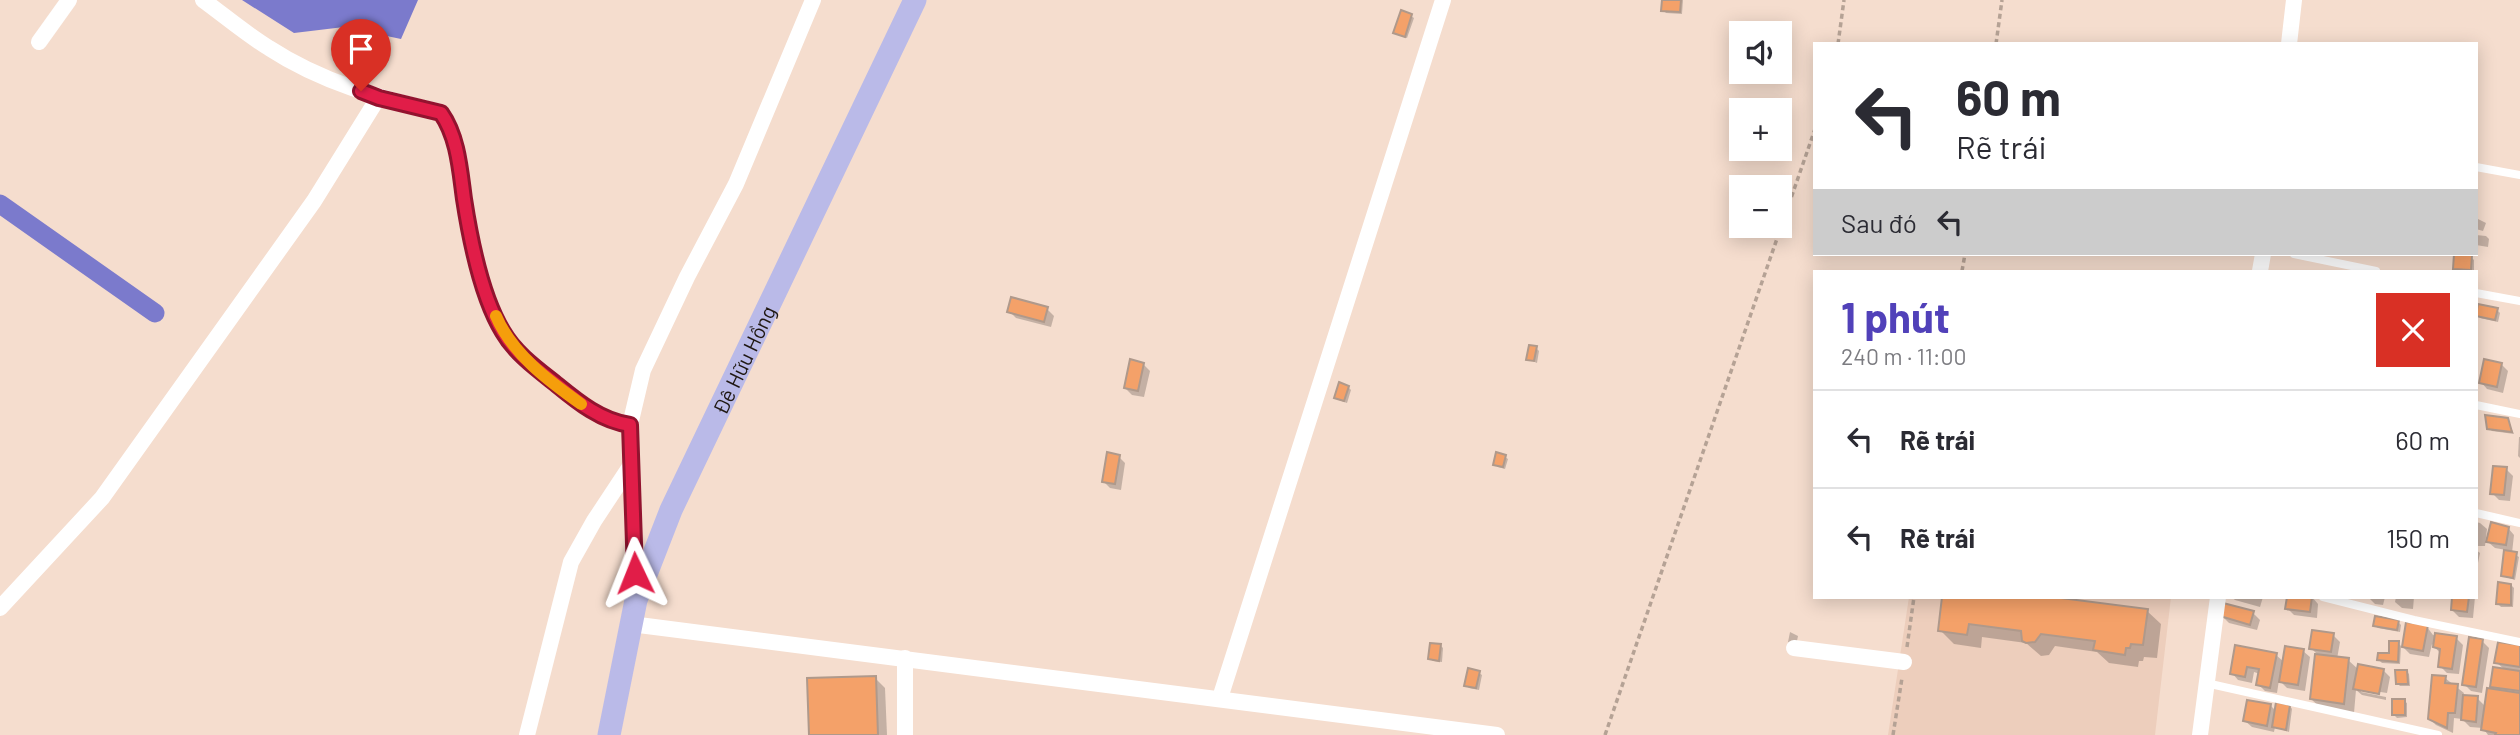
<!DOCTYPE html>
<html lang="vi">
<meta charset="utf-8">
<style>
body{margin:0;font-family:Barlow,sans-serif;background:#f7f7f7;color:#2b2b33;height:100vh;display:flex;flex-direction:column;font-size:26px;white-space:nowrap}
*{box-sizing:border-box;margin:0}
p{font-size:23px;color:#7c7c81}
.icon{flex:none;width:38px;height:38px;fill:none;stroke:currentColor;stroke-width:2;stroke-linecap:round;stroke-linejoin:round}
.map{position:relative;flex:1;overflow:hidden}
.drawer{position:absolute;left:1813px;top:270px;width:665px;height:329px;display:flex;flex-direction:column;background:#fff;border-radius:0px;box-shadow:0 4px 18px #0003}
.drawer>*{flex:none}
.banner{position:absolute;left:1813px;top:42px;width:665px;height:214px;border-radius:0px;box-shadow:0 4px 18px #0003;background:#fff;color:#2b2b33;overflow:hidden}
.buttons{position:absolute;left:1729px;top:21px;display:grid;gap:14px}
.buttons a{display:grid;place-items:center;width:63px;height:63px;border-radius:0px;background:#fff;box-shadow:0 4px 18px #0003;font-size:35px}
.pin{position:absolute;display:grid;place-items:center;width:60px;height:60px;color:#fff;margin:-72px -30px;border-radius:50% 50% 50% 0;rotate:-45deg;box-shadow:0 0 7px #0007}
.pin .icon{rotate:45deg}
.me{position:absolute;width:77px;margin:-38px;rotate:358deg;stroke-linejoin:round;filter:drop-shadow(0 0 5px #0008)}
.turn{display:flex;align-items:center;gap:24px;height:147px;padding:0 28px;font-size:32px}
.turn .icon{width:91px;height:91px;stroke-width:2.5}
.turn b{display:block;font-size:49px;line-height:60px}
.then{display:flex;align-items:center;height:66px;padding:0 28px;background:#0003;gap:14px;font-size:26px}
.round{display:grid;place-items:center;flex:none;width:74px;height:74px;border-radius:0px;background:#f7f7f7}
.overview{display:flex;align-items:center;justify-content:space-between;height:119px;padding:0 28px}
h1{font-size:42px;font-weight:700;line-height:52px;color:#5141b9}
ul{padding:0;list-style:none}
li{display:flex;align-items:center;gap:21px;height:98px;padding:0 28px;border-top:2px solid #e1e1e2}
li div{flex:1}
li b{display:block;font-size:26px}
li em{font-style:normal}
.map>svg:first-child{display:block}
</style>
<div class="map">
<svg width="2520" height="735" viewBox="0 0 2520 735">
<rect width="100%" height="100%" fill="#f5ddce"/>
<!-- built -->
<path fill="#edcebc" d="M1909,597H2171L2155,735H1888Z"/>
<!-- water -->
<path fill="#7b7acc" d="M242,0H418L401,39L344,27L294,33Z"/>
<!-- shadow -->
<g fill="#0003">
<path d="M1663,0H1683L1682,14L1666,13L1663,10Z"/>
<path d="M1411,16L1414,18L1407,38L1398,35L1395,32Z"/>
<path d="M2476,218L2486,223L2483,231L2476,229Z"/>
<path d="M2476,235L2486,236L2489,239L2488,247L2476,245Z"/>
<path d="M2471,257L2474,260V271H2458L2455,268Z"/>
<path d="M1047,309L1054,316L1051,327L1016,318L1009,311Z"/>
<path d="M2497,310L2500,313L2498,322L2480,318L2477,315Z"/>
<path d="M1536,348L1539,351L1537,363L1528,359Z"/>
<path d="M1143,364L1150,371L1144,397L1132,395L1125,388Z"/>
<path d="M2501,364L2508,371L2503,393L2487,389L2481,382Z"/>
<path d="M1348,387L1351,390L1347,403L1339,400L1336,397Z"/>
<path d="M2507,419L2514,434L2492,431L2489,428Z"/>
<path d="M2519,437H2520V458L2518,456Z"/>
<path d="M1119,457L1125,463L1121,490L1110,488L1103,481Z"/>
<path d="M1505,457L1508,459L1505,469L1498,467L1495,464Z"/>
<path d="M2506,469L2513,476L2510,501L2499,500L2492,493Z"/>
<path d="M2476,522L2480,523L2487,529L2485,546H2476Z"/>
<path d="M2508,528L2514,535L2512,553L2519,557L2515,580L2503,576L2506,550L2495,548L2488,542Z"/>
<path d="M2476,550L2480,553L2477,568H2476Z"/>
<path d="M2511,585L2514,588L2513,607H2501L2498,604Z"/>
<path d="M1944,597H2040L2147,611L2161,624L2157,658L2144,657L2143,661H2139L2138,667L2109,663L2097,652L2055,646L2049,655L2041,656L2026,643L1982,637L1981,648L1954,644L1940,630Z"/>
<path d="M2231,597H2263L2260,607L2235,600Z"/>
<path d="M2288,597H2312L2318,604L2317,618L2294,615L2287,608Z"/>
<path d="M2368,597H2385L2383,605L2375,604Z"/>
<path d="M2396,597H2414L2413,609L2402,608L2395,602Z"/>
<path d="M2453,597H2475L2473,618L2459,617L2452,610Z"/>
<path d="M2253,613L2260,620L2257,630L2229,623L2222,616Z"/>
<path d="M2398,622L2401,625L2400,632L2378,628L2375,626Z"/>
<path d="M2427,627L2433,635L2456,638L2463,645L2459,674L2447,673L2440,666L2441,654L2432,644L2429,657L2410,654L2403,647Z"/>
<path d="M1790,632L1798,636L1796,646L1788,642Z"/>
<path d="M2333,635L2340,642L2337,659L2348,660L2359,670H2383L2390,677L2387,693L2361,689V692L2386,697V700L2362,695L2356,690L2354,713L2322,709L2311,699L2317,654L2311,648Z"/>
<path d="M2482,641L2489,648L2482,693L2471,691L2464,684Z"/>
<path d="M2398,643L2401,646L2400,664L2382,663L2379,660L2390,655Z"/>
<path d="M1440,645L1443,648L1442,662L1433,661L1430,659Z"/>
<path d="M2520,647V735H2488L2483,728L2470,727L2462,719L2454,718L2453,733L2436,725L2429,718L2445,678L2464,693L2463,696L2477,698L2486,707L2496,691L2492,687L2505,670L2496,662Z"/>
<path d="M2303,651L2310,657L2305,691L2287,688L2279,680L2277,693L2265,691L2258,684L2260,674L2254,672L2252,683L2238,680L2232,673L2276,655L2284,662Z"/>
<path d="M2406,671L2409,674L2410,686H2400L2397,683Z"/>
<path d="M1479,673L1482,675L1479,690L1469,688L1466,685Z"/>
<path d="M875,678L885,688L887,735H810Z"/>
<path d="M2404,701L2407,703V717L2397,718L2394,715Z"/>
<path d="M2271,706L2277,712L2290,706L2292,709L2289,732L2275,727L2274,732L2252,727L2245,721Z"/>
</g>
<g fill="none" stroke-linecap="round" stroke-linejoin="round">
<!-- canal -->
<path stroke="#7b7acc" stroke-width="19" d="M0,204L155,313"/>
</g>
<!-- building -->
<g fill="#f4a169" stroke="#af998b" stroke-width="2">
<path d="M1662,0H1681L1680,12L1661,11Z"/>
<path d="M1401,10L1412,14L1405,37L1393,33Z"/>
<path d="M2454,254L2472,255L2471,270L2453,269Z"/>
<path d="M1011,297L1048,307L1044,322L1007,312Z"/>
<path d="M2478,304L2498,308L2495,320L2476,316Z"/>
<path d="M1529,345L1537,346L1534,361L1526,360Z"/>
<path d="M1130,359L1144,363L1138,391L1124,388Z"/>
<path d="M2484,359L2502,363L2497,387L2479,383Z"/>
<path d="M1339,382L1349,386L1344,401L1334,398Z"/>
<path d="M2485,415L2508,418L2512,432L2487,429Z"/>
<path d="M1107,452L1120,455L1115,484L1102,482Z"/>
<path d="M1496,452L1506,455L1503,467L1493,465Z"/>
<path d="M2493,466L2507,467L2504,495L2490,494Z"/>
<path d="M2491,522L2509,527L2506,545L2486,542Z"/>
<path d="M2504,550L2517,552L2513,578L2501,576Z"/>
<path d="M2498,582L2511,584V605L2496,604Z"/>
<path d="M1942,597H2053L2148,609L2143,645L2131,644L2130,648H2126L2125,655L2093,650L2095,641L2041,634L2035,642L2026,643L2022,641L2021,631L1969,624L1967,635L1938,631Z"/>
<path d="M2287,597H2312L2310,612L2285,609Z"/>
<path d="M2452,597H2469L2467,612L2451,610Z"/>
<path d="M2223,603L2254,611L2250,625L2220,616Z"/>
<path d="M2375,616L2399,620L2397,630L2373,626Z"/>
<path d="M2406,622L2428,625L2423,651L2402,647Z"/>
<path d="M2312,630L2334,633L2331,652L2309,649Z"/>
<path d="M2435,633L2457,636L2452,669L2438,667L2440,649L2433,647Z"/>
<path d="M2469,637L2483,639L2476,687L2462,685Z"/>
<path d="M2389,641H2399L2398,662L2377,660L2378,653H2389Z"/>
<path d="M2498,642L2520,645V667L2494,663Z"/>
<path d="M1430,643L1441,644L1439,661L1428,659Z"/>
<path d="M2235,645L2277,653L2270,688L2256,685L2259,669L2247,667L2245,677L2230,674Z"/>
<path d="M2285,646L2304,649L2298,685L2279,682Z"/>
<path d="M2315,654L2349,658L2344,704L2310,699Z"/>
<path d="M2358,664L2384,669L2379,694L2353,689Z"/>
<path d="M2493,667L2520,671V691L2490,687Z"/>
<path d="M1468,668L1480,671L1476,688L1464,686Z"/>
<path d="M2395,670H2407L2408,684H2396Z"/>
<path d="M2432,675L2446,676L2445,683L2458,684L2455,713H2448L2447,728L2428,719Z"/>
<path d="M876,676L878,735H809L807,678Z"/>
<path d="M2487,688L2520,693V735H2495L2496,733L2481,730Z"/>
<path d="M2463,695L2478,696L2476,722L2461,720Z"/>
<rect x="2392" y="699" width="13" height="16"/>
<path d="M2247,700L2271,704L2267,726L2243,721Z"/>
<path d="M2276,702L2290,705L2286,730L2272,727Z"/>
</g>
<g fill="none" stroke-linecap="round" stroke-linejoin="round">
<!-- path -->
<g stroke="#b5a295" stroke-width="3.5" stroke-dasharray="5 3.5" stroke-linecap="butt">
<path d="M1838,44L1844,0"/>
<path d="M1996,44L2002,0"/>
<path d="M1962,271L1965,254"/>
<path d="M1907,647L1914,597"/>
<path d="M1605,735L1815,129"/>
<path d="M1893,735L1902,678"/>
</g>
<!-- service -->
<g stroke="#fff" stroke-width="8">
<path d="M2476,167L2520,175"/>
<path d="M2294,254L2376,271"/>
<path d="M2476,293L2520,301"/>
<path d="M2476,405L2520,414"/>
<path d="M2476,513L2520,523"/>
<path d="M2323,597L2414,620L2520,642"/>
<path d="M2206,683L2438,735"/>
</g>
<!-- minor -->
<g stroke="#fff" stroke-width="16">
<path d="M203,0C225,16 246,34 269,48C321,82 381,99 441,112C458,137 460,170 464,199C469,238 482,299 503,332C515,353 537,369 556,384C578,402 601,421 630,425L635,591"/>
<path d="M39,42L69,0"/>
<path d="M2289,44L2294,0"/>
<path d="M2260,271L2263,254"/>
<path d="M630,425L643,370L687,277L736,184L813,0"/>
<path d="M0,608L102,498L314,201L378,98"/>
<path d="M631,624L1497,735"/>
<path d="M1794,648L1904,662"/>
<path d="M905,658V735"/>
<path d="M1220,698L1443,0"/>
<path d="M527,735L571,562L594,521L631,465"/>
<path d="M2200,735L2218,597"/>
</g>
<!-- primary -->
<path stroke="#babae8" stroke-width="23" id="s1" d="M609,735L636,600L671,510L915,0"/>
</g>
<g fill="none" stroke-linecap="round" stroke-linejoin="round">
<defs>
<path id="route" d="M361,91L379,98L441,113C458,137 460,170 464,199C470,238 482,298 503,332C515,353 537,369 556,384C578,402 601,421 630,425L635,573"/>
</defs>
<!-- route casing -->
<use href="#route" stroke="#92132f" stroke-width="18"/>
<!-- route -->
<use href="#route" stroke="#e11d48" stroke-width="12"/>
<!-- slow -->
<path stroke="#f59e0b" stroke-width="12" d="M496,316C512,354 549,381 581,404"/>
</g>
<g text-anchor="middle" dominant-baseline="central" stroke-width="6" stroke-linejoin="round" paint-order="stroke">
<!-- street labels -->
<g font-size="21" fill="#1f1711" stroke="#f5ddce">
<text stroke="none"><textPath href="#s1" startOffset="401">Đê Hữu Hồng</textPath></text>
</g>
</g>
</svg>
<div class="buttons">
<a><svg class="icon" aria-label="sound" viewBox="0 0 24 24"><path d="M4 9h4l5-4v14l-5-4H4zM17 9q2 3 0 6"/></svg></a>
<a>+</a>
<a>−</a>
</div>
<div class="pin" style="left:361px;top:91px;background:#d93025"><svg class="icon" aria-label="arrive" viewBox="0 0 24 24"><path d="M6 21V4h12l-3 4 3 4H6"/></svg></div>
<svg class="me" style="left:635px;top:573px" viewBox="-20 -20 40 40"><path d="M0-17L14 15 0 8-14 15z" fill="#e11d48" stroke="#fff" stroke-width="4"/></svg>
<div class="banner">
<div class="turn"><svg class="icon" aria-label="left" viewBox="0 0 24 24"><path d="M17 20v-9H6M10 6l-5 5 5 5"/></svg><div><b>60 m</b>Rẽ trái</div></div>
<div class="then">Sau đó<svg class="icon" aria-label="left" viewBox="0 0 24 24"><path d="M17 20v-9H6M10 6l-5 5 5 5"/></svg></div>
</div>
<section class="drawer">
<div class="overview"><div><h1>1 phút</h1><p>240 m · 11:00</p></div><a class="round" style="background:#d93025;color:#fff"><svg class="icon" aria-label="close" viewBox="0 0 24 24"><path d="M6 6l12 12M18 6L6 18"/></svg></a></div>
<ul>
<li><svg class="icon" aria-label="left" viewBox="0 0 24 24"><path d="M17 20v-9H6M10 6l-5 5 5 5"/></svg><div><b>Rẽ trái</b></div><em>60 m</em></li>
<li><svg class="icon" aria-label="left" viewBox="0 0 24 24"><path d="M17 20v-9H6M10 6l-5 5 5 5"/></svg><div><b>Rẽ trái</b></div><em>150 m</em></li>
</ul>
</section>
</div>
